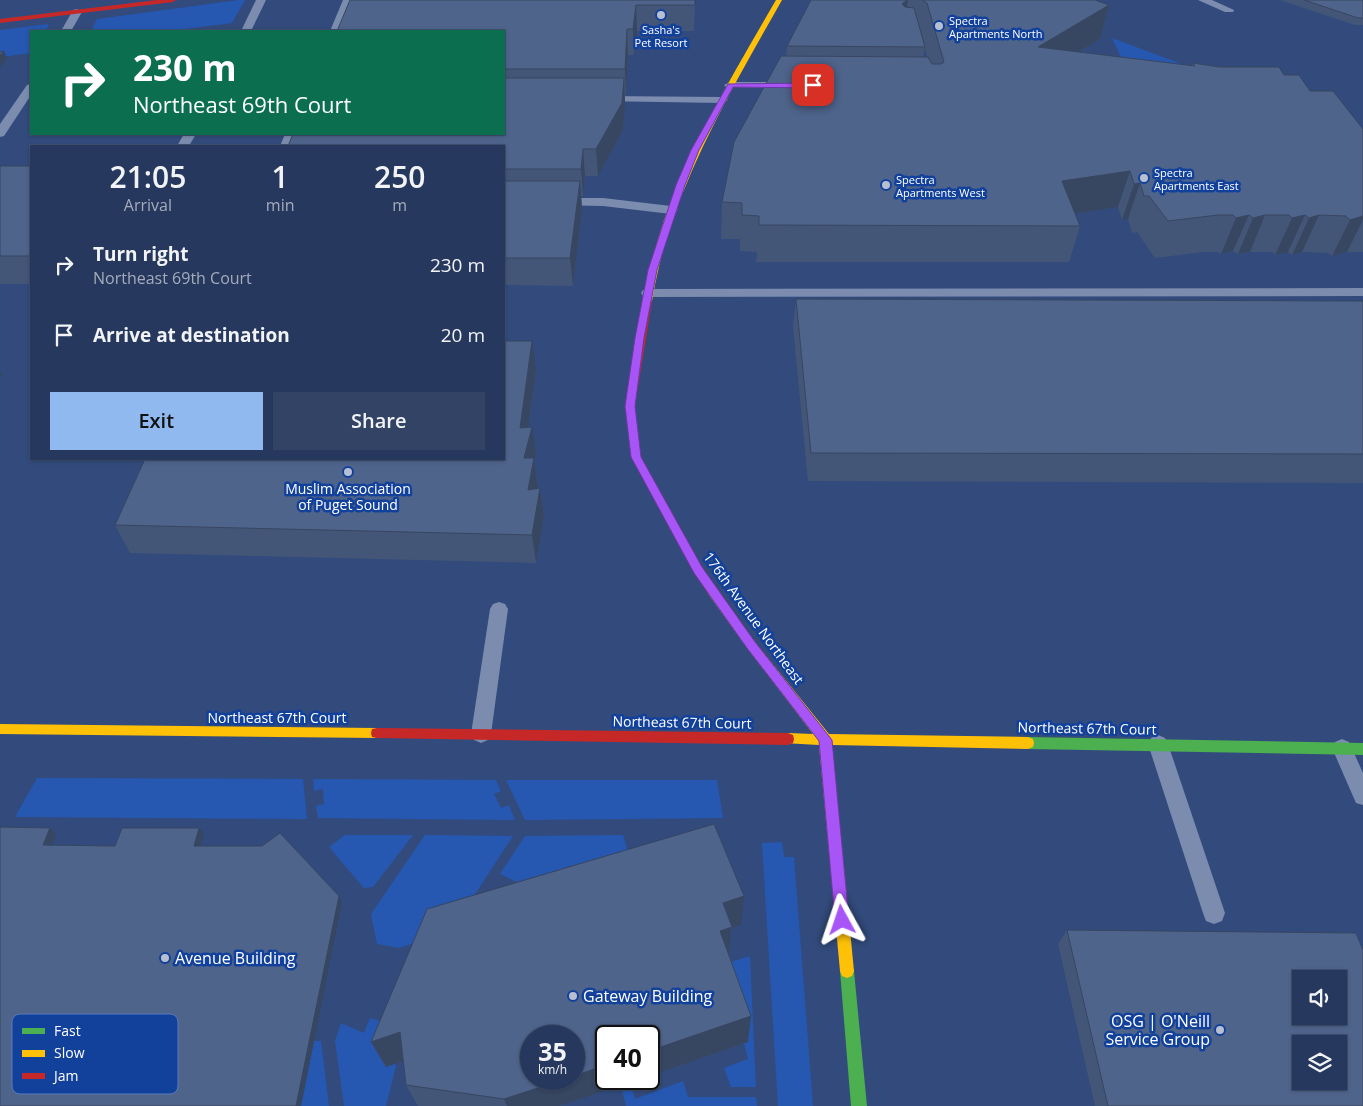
<!DOCTYPE html>
<style>
body{margin:0;font-family:"Open Sans",sans-serif;background:#324366;color:#f1f3f6;height:100vh;display:flex;flex-direction:column;font-size:19px;white-space:nowrap}
*{box-sizing:border-box;margin:0}
p{font-size:16px;color:#a4acbc}
.icon{flex:none;width:28px;height:28px;fill:none;stroke:currentColor;stroke-width:2;stroke-linecap:round;stroke-linejoin:round}
.map{position:relative;flex:1;overflow:hidden}
.panel{position:absolute;left:30px;top:145px;width:475px;height:315px;display:flex;flex-direction:column;background:#26385d;border-radius:0px;box-shadow:0 1px 4px #0004,0 0 0 1px #425272}
.panel>*{flex:none}
.guide{position:absolute;left:30px;top:30px;width:475px;height:105px;border-radius:0px;box-shadow:0 1px 4px #0004,0 0 0 1px #425272;background:#0b6e4f;color:#fff;overflow:hidden}
.buttons{position:absolute;left:1292px;top:970px;display:grid;gap:10px}
.buttons a{display:grid;place-items:center;width:55px;height:55px;border-radius:0px;background:#26385d;box-shadow:0 1px 4px #0004,0 0 0 1px #425272;font-size:25px}
.speed{position:absolute;left:520px;top:1025px;display:flex;gap:10px;font-size:25px;font-weight:700;text-align:center}
.speed>*{display:grid;place-content:center;width:65px;height:65px;border-radius:50%;background:#26385d;box-shadow:0 1px 4px #0004,0 0 0 1px #425272;line-height:1}
.speed small{font-size:12px;font-weight:400}
.speed .limit{border:2px solid #111;border-radius:8px;background:#fff;color:#111}
.pin{position:absolute;display:grid;place-items:center;width:42px;height:42px;color:#fff;margin:-21px;border-radius:10px;box-shadow:0 2px 8px #0006}
.me{position:absolute;width:55px;margin:-28px;rotate:355deg;stroke-linejoin:round;filter:drop-shadow(0 0 4px #0008)}
.turn{display:flex;align-items:center;gap:18px;height:105px;padding:0 20px;font-size:22px}
.turn .icon{width:65px;height:65px;stroke-width:2.5}
.turn b{display:block;font-size:35px;line-height:42px}
.eta{display:flex;justify-content:space-evenly;align-items:center;height:85px;text-align:center}
.eta b{font-size:30px;font-weight:600;line-height:35px}
.primary-button{display:flex;gap:10px;margin-top:auto;padding:10px 20px}
.primary-button a{flex:1;height:58px;border-radius:0px;background:#90b9f0;color:#111;font-size:20px;font-weight:600;line-height:58px;text-align:center}
.primary-button a+a{background:#324366;color:#f1f3f6}
ul{padding:0;list-style:none}
li{display:flex;align-items:center;gap:15px;height:70px;padding:0 20px}
li div{flex:1}
li b{display:block;font-size:19px}
li em{font-style:normal}
.map>svg:first-child{display:block}
</style>
<div class="map">
<svg width="1363" height="1106" viewBox="0 0 1363 1106">
<rect width="100%" height="100%" fill="#324b7c"/>
<!-- green -->
<g fill="#2658b2">
<path d="M239,0H245L232,23L169,31H91L97,19Z"/>
<path d="M49,24L46,31H31V53L0,57V30Z"/>
<path d="M1112,38L1184,65L1124,63Z"/>
<path d="M37,778L303,779L307,819L15,817Z"/>
<path d="M313,779L496,780L501,791L494,794L501,808L509,805L515,820L318,818L316,806L324,804L323,789L314,791Z"/>
<path d="M506,780H717L723,818L525,820Z"/>
<path d="M345,835H413L373,887L364,888L329,847Z"/>
<path d="M425,835L513,836L451,931L399,948L377,944L371,914Z"/>
<path d="M623,835L633,870L544,895L500,874L525,836Z"/>
<path d="M782,842L784,857H794L813,1106H778L762,843Z"/>
<path d="M750,956L756,1087H731L724,1068L748,1059L744,1043L748,1042L721,965Z"/>
<path d="M370,1018L402,1027L392,1052L396,1066L386,1106H344L335,1041L341,1023L364,1033Z"/>
<path d="M314,1041H321L329,1106H301Z"/>
<path d="M683,1081L688,1097H756L757,1106H626L621,1085L630,1082L635,1099Z"/>
</g>
<g fill="none" stroke-linecap="round" stroke-linejoin="round">
<!-- lane -->
<g fill="#7c8cae" fill-rule="evenodd">
<path d="M256,0H266L251,31H241Z"/>
<path d="M343,0H353L340,31H330Z"/>
<path d="M1198,0H1212L1234,10L1233,12H1225Z"/>
<path d="M77,9L82,12L71,31H61L73,10Z"/>
<path d="M730,82H790L796,85L790,88L726,87L724,85Z"/>
<path d="M31,84V95L4,136L0,137V124L27,85Z"/>
<path d="M602,96L722,97L728,100L722,103L598,101L596,99Z"/>
<path d="M184,134H196L189,146H177Z"/>
<path d="M285,134H297L292,146H280Z"/>
<path d="M557,198H603L671,206L678,210L671,214L603,206L552,205L551,202Z"/>
<path d="M1363,288V296L648,297L643,296L641,293L643,290L648,289Z"/>
<path d="M499,602L505,604L508,609L491,734L488,740L481,743L474,740L471,734L490,609L493,604Z"/>
<path d="M1158,735L1165,738L1168,744L1225,913L1222,921L1214,924L1206,921L1203,913L1148,744L1151,738Z"/>
<path d="M1342,739L1349,742L1363,773V805L1356,803L1332,748L1335,742Z"/>
</g>
<!-- fast -->
<g fill="#4caf50" fill-rule="evenodd">
<path d="M1028,737L1363,743V755L1028,749L1023,747L1022,743L1023,739Z"/>
<path d="M847,964L852,966L854,971L867,1106H851L840,971L842,966Z"/>
</g>
<!-- slow -->
<g fill="#ffc107" fill-rule="evenodd">
<path d="M776,0H782C742,71 700,142 673,219C663,246 657,273 652,301L650,303H644L642,301C648,274 655,247 664,220C692,142 735,71 776,0Z"/>
<path d="M713,588L717,589L755,642L829,734L1028,737L1033,739L1034,743L1033,747L1028,749L832,745L854,971L852,976L847,978L842,976L840,971L819,745L783,743L782,739L783,735L788,733L813,734L747,648L709,595L707,592L709,589Z"/>
<path d="M0,724L377,728L382,729L383,733L382,737L377,738L0,734Z"/>
</g>
<!-- jam -->
<g fill="#c62828" fill-rule="evenodd">
<path d="M157,0H176L173,2L0,23V19Z"/>
<path d="M647,298L652,301L635,406L641,457L702,567L719,592L717,595H709L694,573L631,457L625,406L642,301Z"/>
<path d="M377,728L788,733L793,735L794,739L793,743L788,745L377,738L372,737L371,733L372,729Z"/>
</g>
</g>
<!-- wall -->
<g fill="#445678" fill-rule="evenodd">
<path d="M695,0L694,31H637L634,55H628L626,95H625V104L623,130L598,176H585L583,196H581L582,208L573,286L504,285V31H337Z"/>
<path d="M811,0H1095L1109,5L1100,39L1079,52L1192,66L1193,63L1284,75L1310,91L1363,129V252H1347L1332,256L1328,253L1302,252L1292,255L1288,252L1275,255L1273,252H1250L1238,254L1233,251L1221,254L1218,252H1203L1155,258L1137,232L1132,233L1128,219L1122,220L1118,207L1075,213L1080,226L1069,262H756L757,252L740,251V239H721L722,202L786,56L787,46ZM925,48L927,57H923Z"/>
<path d="M1280,0H1363V25H1355Z"/>
<rect x="0" y="166" width="31" height="118"/>
<path d="M796,299L1363,301V483L808,481L793,327Z"/>
<path d="M536,370L528,427L536,455L534,461L538,486L537,488H540L544,516L536,563L130,553L115,525Z"/>
<path d="M741,925L731,928L729,956L751,1016L748,1042L559,1106H418L406,1085L404,1060L386,1067L371,1042Z"/>
<path d="M1067,930L1363,1106H1095L1058,944Z"/>
</g>
<!-- shaded-wall -->
<g fill="#374661">
<path d="M907,0H908L903,32L902,4Z"/>
<path d="M636,5L637,31L634,55L633,29Z"/>
<path d="M1109,5L1100,39L1030,81L1038,47Z"/>
<path d="M627,29L628,55L626,95L625,69Z"/>
<path d="M4,51L7,58L0,67V56Z"/>
<path d="M624,78L625,104L623,130L598,176L596,149Z"/>
<path d="M583,149L585,176L583,196L581,169Z"/>
<path d="M1130,171L1118,207L1052,217L1062,181Z"/>
<path d="M580,181L582,208L573,286L570,258Z"/>
<path d="M1140,183L1128,219L1122,220L1134,184Z"/>
<path d="M1249,215L1233,251L1221,254L1236,218Z"/>
<path d="M1265,215L1250,252L1238,254L1253,218Z"/>
<path d="M1305,215L1288,252L1275,255L1292,218Z"/>
<path d="M1319,215L1302,252L1292,255L1309,218Z"/>
<path d="M1363,216V220L1347,252L1332,256L1350,220Z"/>
<path d="M532,341L536,370L524,456L532,427L536,455L534,461L538,486L532,518L520,428Z"/>
<path d="M0,370L2,374L0,378Z"/>
<path d="M540,488L544,516L536,563L532,535Z"/>
<path d="M50,828L56,834L49,852L43,845Z"/>
<path d="M199,828L204,834L198,853L194,846Z"/>
<path d="M339,896L342,902L301,1106H296Z"/>
<path d="M744,896L741,925L731,928L729,956L720,931L723,903Z"/>
<path d="M751,1016L748,1042L649,1076V1051Z"/>
<path d="M400,1032L414,1057L386,1067L371,1042Z"/>
<path d="M606,1065V1079H640L559,1106H507L504,1099L565,1079H574V1076Z"/>
</g>
<!-- building -->
<g fill="#4f648b" stroke="#374661" fill-rule="evenodd">
<path d="M350,0H695V5H636L633,29H627L625,69H504V31H337Z"/>
<path d="M811,0H907L902,4L905,7L914,8L925,47L787,46Z"/>
<path d="M922,0H1095L1109,5L1038,47L1195,66L1193,63L1219,67H1279L1284,75H1299L1310,91H1333L1363,129V216L1350,220L1346,216L1319,215L1309,218L1305,215L1292,218L1289,215H1265L1253,218L1249,215L1236,218L1233,215H1218L1168,221L1149,196H1144L1140,183L1134,184L1130,171L1062,181L1080,226L759,225V216L742,215V203L722,202L734,142L781,56L928,57L932,64H941L944,62L927,3Z"/>
<path d="M1304,0H1363V18H1358Z"/>
<path d="M4,51L0,56V52Z"/>
<path d="M504,78H624L622,103L596,149H583L581,169H504V146H288L293,134H504Z"/>
<rect x="0" y="166" width="31" height="90"/>
<path d="M504,181H580L570,258H504Z"/>
<path d="M796,299L1363,301V454L811,453Z"/>
<path d="M504,341H532L520,428L532,427L524,458H534L528,490L540,488L532,535L115,525L145,459H504Z"/>
<path d="M714,824L744,896L723,903L732,927L720,931L751,1016L649,1051V1036H606V1065L574,1076V1036H531V1079H565L504,1099L406,1085L400,1032L371,1042L427,909Z"/>
<path d="M0,827L50,828L43,845L115,846L122,828H199L194,846H262L280,833L339,896L296,1106H0Z"/>
<path d="M1067,930L1356,933L1363,950V1106H1108ZM1301,979H1339V1016H1301ZM1301,1044H1339V1081H1301Z"/>
</g>
<!-- route -->
<path fill="#a855f7" stroke="#6d37a1" d="M728,84L813,83L816,85L813,88L733,87L699,150L685,185L657,270L644,338L635,406L641,457L702,567L755,642L832,740L849,920L847,925L842,927L837,925L835,920L819,741L747,648L694,573L631,457L625,406L635,338L648,270L676,185L691,150Z"/>
<!-- markers -->
<g fill="#b7c0d1" stroke="#12419c" stroke-width="2">
<circle cx="661" cy="15" r="5"/>
<circle cx="939" cy="26" r="5"/>
<circle cx="1144" cy="178" r="5"/>
<circle cx="886" cy="185" r="5"/>
<circle cx="348" cy="472" r="5"/>
<circle cx="165" cy="958" r="5"/>
<circle cx="573" cy="996" r="5"/>
<circle cx="1220" cy="1030" r="5"/>
</g>
<g text-anchor="middle" dominant-baseline="central" stroke-width="5" stroke-linejoin="round" paint-order="stroke">
<!-- far-poi labels -->
<g font-size="11" fill="#fff" stroke="#12419c" text-anchor="start">
<text x="949" y="20">Spectra<tspan x="949" dy="13">Apartments North</tspan></text>
<text x="661" y="29" text-anchor="middle">Sasha's<tspan x="661" dy="13">Pet Resort</tspan></text>
<text x="1154" y="172">Spectra<tspan x="1154" dy="13">Apartments East</tspan></text>
<text x="896" y="179">Spectra<tspan x="896" dy="13">Apartments West</tspan></text>
</g>
<!-- poi labels -->
<g font-size="14" fill="#fff" stroke="#12419c">
<text x="348" y="488">Muslim Association<tspan x="348" dy="16">of Puget Sound</tspan></text>
</g>
<!-- street labels -->
<g font-size="14" fill="#fff" stroke="#12419c">
<text transform="translate(754 618) rotate(54)">176th Avenue Northeast</text>
<text x="277" y="717">Northeast 67th Court</text>
<text transform="translate(682 722) rotate(1)">Northeast 67th Court</text>
<text transform="translate(1087 728) rotate(1)">Northeast 67th Court</text>
</g>
<!-- near-poi labels -->
<g font-size="16" fill="#fff" stroke="#12419c" text-anchor="start">
<text x="175" y="958">Avenue Building</text>
<text x="583" y="996">Gateway Building</text>
<text x="1210" y="1021" text-anchor="end">OSG | O'Neill<tspan x="1210" dy="18">Service Group</tspan></text>
</g>
</g>
<!-- legend -->
<rect x="12" y="1014" width="166" height="80" rx="8" fill="#12419c" stroke="#597aba" stroke-width="1"/>
<rect x="22" y="1028" width="23" height="6" fill="#4caf50"/>
<rect x="22" y="1050" width="23" height="7" fill="#ffc107"/>
<rect x="22" y="1073" width="23" height="6" fill="#c62828"/>
<g font-size="14" fill="#fff">
<text x="54" y="1036">Fast</text>
<text x="54" y="1058">Slow</text>
<text x="54" y="1081">Jam</text>
</g>
</svg>
<div class="buttons">
<a><svg class="icon" aria-label="sound" viewBox="0 0 24 24"><path d="M4 9h4l5-4v14l-5-4H4zM17 9q2 3 0 6"/></svg></a>
<a><svg class="icon" aria-label="layers" viewBox="0 0 24 24"><path d="M12 4l9 5-9 5-9-5zM3 14l9 5 9-5"/></svg></a>
</div>
<div class="speed"><div>35<small>km/h</small></div><div class="limit">40</div></div>
<div class="pin" style="left:813px;top:85px;background:#d93025"><svg class="icon" aria-label="arrive" viewBox="0 0 24 24"><path d="M6 21V4h12l-3 4 3 4H6"/></svg></div>
<svg class="me" style="left:842px;top:920px" viewBox="-20 -20 40 40"><path d="M0-17L14 15 0 8-14 15z" fill="#a855f7" stroke="#fff" stroke-width="4"/></svg>
<div class="guide">
<div class="turn"><svg class="icon" aria-label="right" viewBox="0 0 24 24"><path d="M7 20v-9h11M14 6l5 5-5 5"/></svg><div><b>230 m</b>Northeast 69th Court</div></div>
</div>
<section class="panel">
<div class="eta">
<div><b>21:05</b><p>Arrival</p></div>
<div><b>1</b><p>min</p></div>
<div><b>250</b><p>m</p></div>
</div>
<ul>
<li><svg class="icon" aria-label="right" viewBox="0 0 24 24"><path d="M7 20v-9h11M14 6l5 5-5 5"/></svg><div><b>Turn right</b><p>Northeast 69th Court</p></div><em>230 m</em></li>
<li><svg class="icon" aria-label="arrive" viewBox="0 0 24 24"><path d="M6 21V4h12l-3 4 3 4H6"/></svg><div><b>Arrive at destination</b></div><em>20 m</em></li>
</ul>
<div class="primary-button"><a>Exit</a><a>Share</a></div>
</section>
</div>
